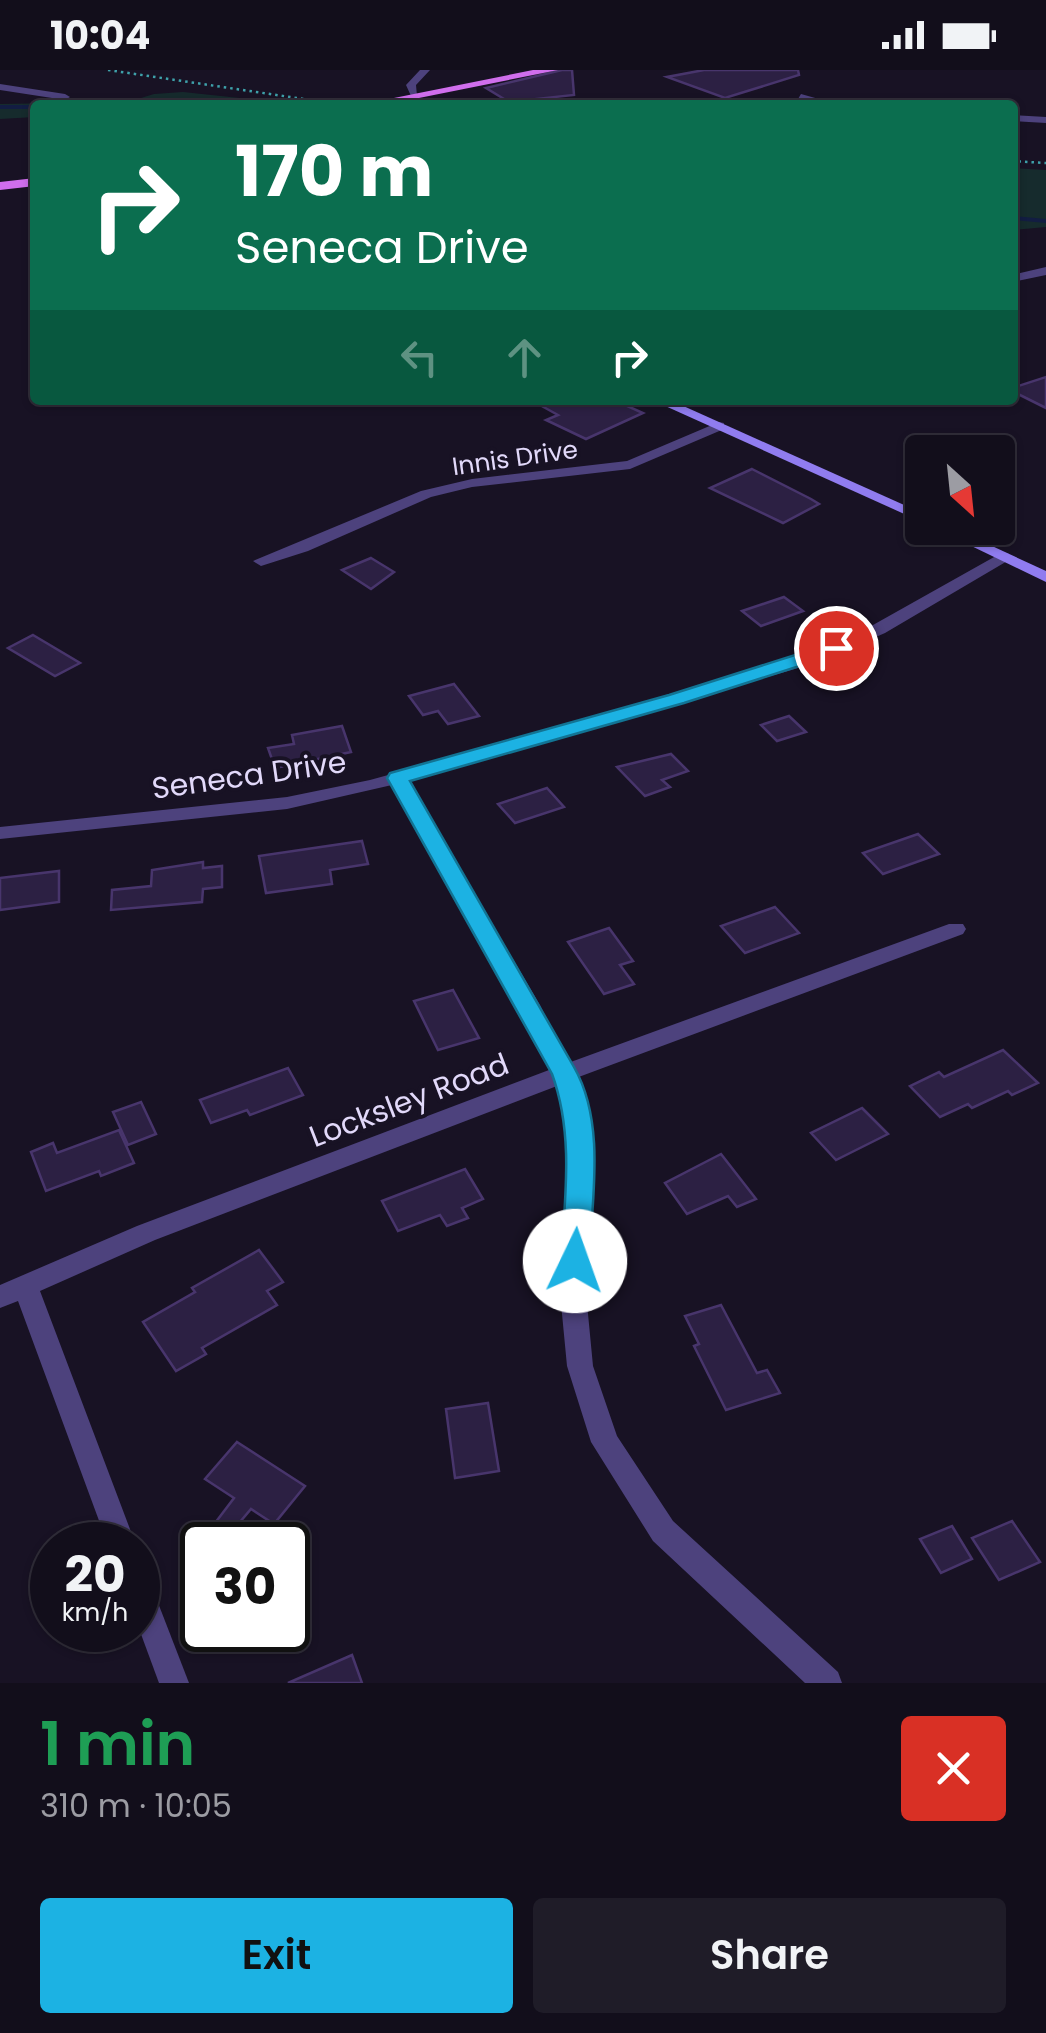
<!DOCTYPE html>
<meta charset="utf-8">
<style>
body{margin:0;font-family:Poppins,sans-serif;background:#1f1c28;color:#f1f3f6;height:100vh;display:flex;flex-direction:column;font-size:38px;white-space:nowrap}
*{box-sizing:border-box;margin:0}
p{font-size:32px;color:#9c9ca3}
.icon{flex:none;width:55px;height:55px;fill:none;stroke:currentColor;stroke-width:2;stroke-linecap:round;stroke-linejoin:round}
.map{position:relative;height:1613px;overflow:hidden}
.details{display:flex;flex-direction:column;background:#120e1b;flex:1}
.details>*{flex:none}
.banner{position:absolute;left:30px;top:30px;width:988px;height:305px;border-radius:10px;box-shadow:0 2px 8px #0004,0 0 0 2px #312e3a;background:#0b6e4f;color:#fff;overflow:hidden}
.needle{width:65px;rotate:153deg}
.fabs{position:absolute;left:905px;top:365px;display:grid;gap:20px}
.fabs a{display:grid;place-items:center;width:110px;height:110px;border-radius:10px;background:#120e1b;box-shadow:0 2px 8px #0004,0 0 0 2px #312e3a;font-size:50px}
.speed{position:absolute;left:30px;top:1452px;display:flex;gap:20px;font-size:50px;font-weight:700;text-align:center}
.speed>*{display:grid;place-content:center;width:130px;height:130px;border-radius:50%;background:#120e1b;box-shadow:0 2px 8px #0004,0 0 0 2px #312e3a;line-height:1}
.speed small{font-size:25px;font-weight:400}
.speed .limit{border:5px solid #111;border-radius:15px;background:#fff;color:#111}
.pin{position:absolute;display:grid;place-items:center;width:85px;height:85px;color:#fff;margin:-42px;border:5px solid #fff;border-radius:50%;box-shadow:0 2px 10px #0007}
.me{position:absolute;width:110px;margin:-55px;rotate:3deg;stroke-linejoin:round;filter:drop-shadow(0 0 8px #0008)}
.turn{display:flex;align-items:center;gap:35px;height:210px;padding:0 40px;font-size:45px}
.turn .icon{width:130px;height:130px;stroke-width:2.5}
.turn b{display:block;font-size:70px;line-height:85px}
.lanes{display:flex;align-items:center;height:95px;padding:0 40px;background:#0003;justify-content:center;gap:50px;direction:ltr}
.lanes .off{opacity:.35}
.round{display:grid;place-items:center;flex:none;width:105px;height:105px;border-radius:10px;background:#1f1c28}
.summary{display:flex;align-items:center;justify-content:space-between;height:170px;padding:0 40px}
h1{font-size:60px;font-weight:600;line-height:75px;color:#1e9e55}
.action{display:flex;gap:20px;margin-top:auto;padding:20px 40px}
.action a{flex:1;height:115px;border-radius:10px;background:#1cb2e3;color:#111;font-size:40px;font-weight:600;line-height:115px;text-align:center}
.action a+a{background:#1f1c28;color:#f1f3f6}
.status{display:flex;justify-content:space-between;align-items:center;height:70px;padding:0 50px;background:#120e1b;direction:ltr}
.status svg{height:28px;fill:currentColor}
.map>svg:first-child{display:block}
</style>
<div class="status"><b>10:04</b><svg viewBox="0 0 49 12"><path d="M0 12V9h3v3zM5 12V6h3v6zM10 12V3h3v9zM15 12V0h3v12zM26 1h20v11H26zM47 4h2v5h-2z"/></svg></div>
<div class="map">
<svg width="1046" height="1613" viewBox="0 0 1046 1613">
<rect width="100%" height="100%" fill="#181224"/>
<!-- green -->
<g fill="#162b2d">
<path d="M183,22L305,35H35V47L0,49V34L128,32L154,24Z"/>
<path d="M1012,98L1046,100V157L1013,160Z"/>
</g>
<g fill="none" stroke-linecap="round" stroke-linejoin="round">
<!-- stream -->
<g stroke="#121d42" stroke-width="4">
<path d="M83,35H113"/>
<path d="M0,37H35"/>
<path d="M1012,148L1046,151"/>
</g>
</g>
<!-- building -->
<g fill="#2c2043" stroke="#48356c" stroke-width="2.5">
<path d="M562,0H572L574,25L509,32L486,18Z"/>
<path d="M704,0H798L799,5L725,28L667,7Z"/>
<path d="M1046,307V338L1012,321V318Z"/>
<path d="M531,330H614L643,343L586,369L546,350L558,345Z"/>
<path d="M752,399L811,429L819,434L783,453L710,418Z"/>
<path d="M371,488L394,502L371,519L342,500Z"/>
<path d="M784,527L803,541L761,556L742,541Z"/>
<path d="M33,565L80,593L55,606L8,578Z"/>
<path d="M454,614L479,646L448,654L438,641L423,645L409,626Z"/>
<path d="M789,646L806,662L777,671L761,655Z"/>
<path d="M342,656L351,682L275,698L268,678L294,674L292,665Z"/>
<path d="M671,684L688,701L662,710L670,717L645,726L617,697Z"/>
<path d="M547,718L564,737L515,753L498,734Z"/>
<path d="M918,764L939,784L883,804L863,783Z"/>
<path d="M362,771L368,794L330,800L332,814L266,823L259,786Z"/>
<path d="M203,792V798L222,796V817L203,819L202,832L111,840L112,820L151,816L152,800Z"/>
<path d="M59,801V832L0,840V808Z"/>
<path d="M775,837L799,863L745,883L721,856Z"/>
<path d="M609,858L633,891L620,895L634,914L604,924L568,872Z"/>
<path d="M453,920L479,968L438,980L414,931Z"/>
<path d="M1003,980L1038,1013L1012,1025L1008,1021L972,1038L968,1034L940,1047L910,1016L939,1002L944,1007Z"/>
<path d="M288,998L303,1025L250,1045L247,1040L211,1053L200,1030Z"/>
<path d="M141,1032L156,1064L128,1075L113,1042Z"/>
<path d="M862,1038L888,1064L836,1090L811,1063Z"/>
<path d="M119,1060L134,1093L101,1106L99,1101L46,1121L31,1082L53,1073L57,1083Z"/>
<path d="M721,1084L756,1129L737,1137L728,1126L687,1144L665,1113Z"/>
<path d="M465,1099L483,1129L462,1138L468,1148L447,1156L440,1145L398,1161L382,1131Z"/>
<path d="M259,1180L283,1212L267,1221L277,1235L202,1278L206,1284L176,1301L143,1252L195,1222L192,1218Z"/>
<path d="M721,1235L757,1303L767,1300L780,1323L726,1340L694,1276L699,1274L685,1246Z"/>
<path d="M488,1333L499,1401L455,1408L446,1339Z"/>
<path d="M237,1372L305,1416L274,1454L251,1439L223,1472L209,1461L234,1428L205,1409Z"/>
<path d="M1012,1451L1040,1492L999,1510L972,1468Z"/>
<path d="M952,1456L972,1489L941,1503L920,1469Z"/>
<path d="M352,1585L362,1613H288Z"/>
</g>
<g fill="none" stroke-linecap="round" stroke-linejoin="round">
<!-- path -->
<g stroke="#3ea1aa" stroke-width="2.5" stroke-dasharray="2.5 4" stroke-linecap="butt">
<path d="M108,0L344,35"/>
<path d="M1012,91L1046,93"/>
</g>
<!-- street -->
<g fill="#4d427d" fill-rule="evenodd">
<path d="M420,0H430L416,15L417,26H411L406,15Z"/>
<path d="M0,14L65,24L70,27L65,30L0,20Z"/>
<path d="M801,24L833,33L835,35L798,29Z"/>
<path d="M1012,45L1046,47V53L1012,51Z"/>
<path d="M1046,197V205L1012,212V205Z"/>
<path d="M719,352L724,353V359L630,399L472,417L431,427L308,481L261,496L253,491L421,421L472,409L627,391Z"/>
<path d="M1003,482L1009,484V490L885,563L819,592L408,711L540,935L568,993L949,854H963L966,859L963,864L576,1008L586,1030L593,1094L586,1223L593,1296L617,1366L673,1451L838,1602L842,1613H805L653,1471L591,1372L567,1296L560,1223L569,1094L564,1030L557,1016L155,1170L40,1221L136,1475H108L18,1231L0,1238V1215L137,1156L549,1000L518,935L392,715L287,739L0,769V757L287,727L370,710L537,664L807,584L873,555Z"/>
<path d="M138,1503L148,1507L189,1613H159L138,1556Z"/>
</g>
<!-- secondary -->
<g fill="#907cef" fill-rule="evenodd">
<path d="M652,330H670L922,443V452Z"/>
<path d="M934,458H953L1046,501V512Z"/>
</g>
<!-- primary -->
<g fill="#d06eed" fill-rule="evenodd">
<path d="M533,0H558L384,35H359Z"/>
<path d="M35,108V116L0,120V112Z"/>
</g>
</g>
<!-- route -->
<path fill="#1cb2e3" stroke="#127494" stroke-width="2.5" d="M836,572L843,574V582L684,633L410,711L574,997C606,1053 592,1129 589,1191L585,1199L575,1203L565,1199L561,1191C565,1128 574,1064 552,1004L387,708L390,703L669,625Z"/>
<g text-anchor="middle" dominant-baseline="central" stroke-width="8" stroke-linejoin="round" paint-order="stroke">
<!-- far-street labels -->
<g font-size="25" fill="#e2d9fa" stroke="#181224">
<text transform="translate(515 388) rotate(-8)">Innis Drive</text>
</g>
<!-- street labels -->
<g font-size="30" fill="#e2d9fa" stroke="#181224">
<text transform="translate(249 705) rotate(-8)">Seneca Drive</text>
<text transform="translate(409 1030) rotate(-21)">Locksley Road</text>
</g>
</g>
</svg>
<div class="fabs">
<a><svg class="needle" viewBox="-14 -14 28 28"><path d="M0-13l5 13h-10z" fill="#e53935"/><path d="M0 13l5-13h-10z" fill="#9c9ca3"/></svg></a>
</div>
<div class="speed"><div>20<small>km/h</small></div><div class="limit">30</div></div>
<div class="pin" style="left:836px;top:578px;background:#d93025"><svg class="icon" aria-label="arrive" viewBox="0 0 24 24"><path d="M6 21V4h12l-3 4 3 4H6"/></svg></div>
<svg class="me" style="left:575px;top:1191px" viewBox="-20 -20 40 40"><circle r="19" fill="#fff"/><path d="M0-13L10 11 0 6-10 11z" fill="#1cb2e3"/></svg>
<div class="banner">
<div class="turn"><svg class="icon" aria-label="right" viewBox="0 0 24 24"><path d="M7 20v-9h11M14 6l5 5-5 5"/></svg><div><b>170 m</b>Seneca Drive</div></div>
<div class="lanes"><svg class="icon off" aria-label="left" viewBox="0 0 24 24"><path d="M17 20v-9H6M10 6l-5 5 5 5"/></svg><svg class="icon off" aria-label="ahead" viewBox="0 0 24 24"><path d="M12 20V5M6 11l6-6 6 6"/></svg><svg class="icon" aria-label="right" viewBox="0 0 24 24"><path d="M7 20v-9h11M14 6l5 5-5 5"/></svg></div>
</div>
</div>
<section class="details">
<div class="summary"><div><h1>1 min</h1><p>310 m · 10:05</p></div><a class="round" style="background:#d93025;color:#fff"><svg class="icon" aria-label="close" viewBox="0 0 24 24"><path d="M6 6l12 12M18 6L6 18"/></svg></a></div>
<div class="action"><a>Exit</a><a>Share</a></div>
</section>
